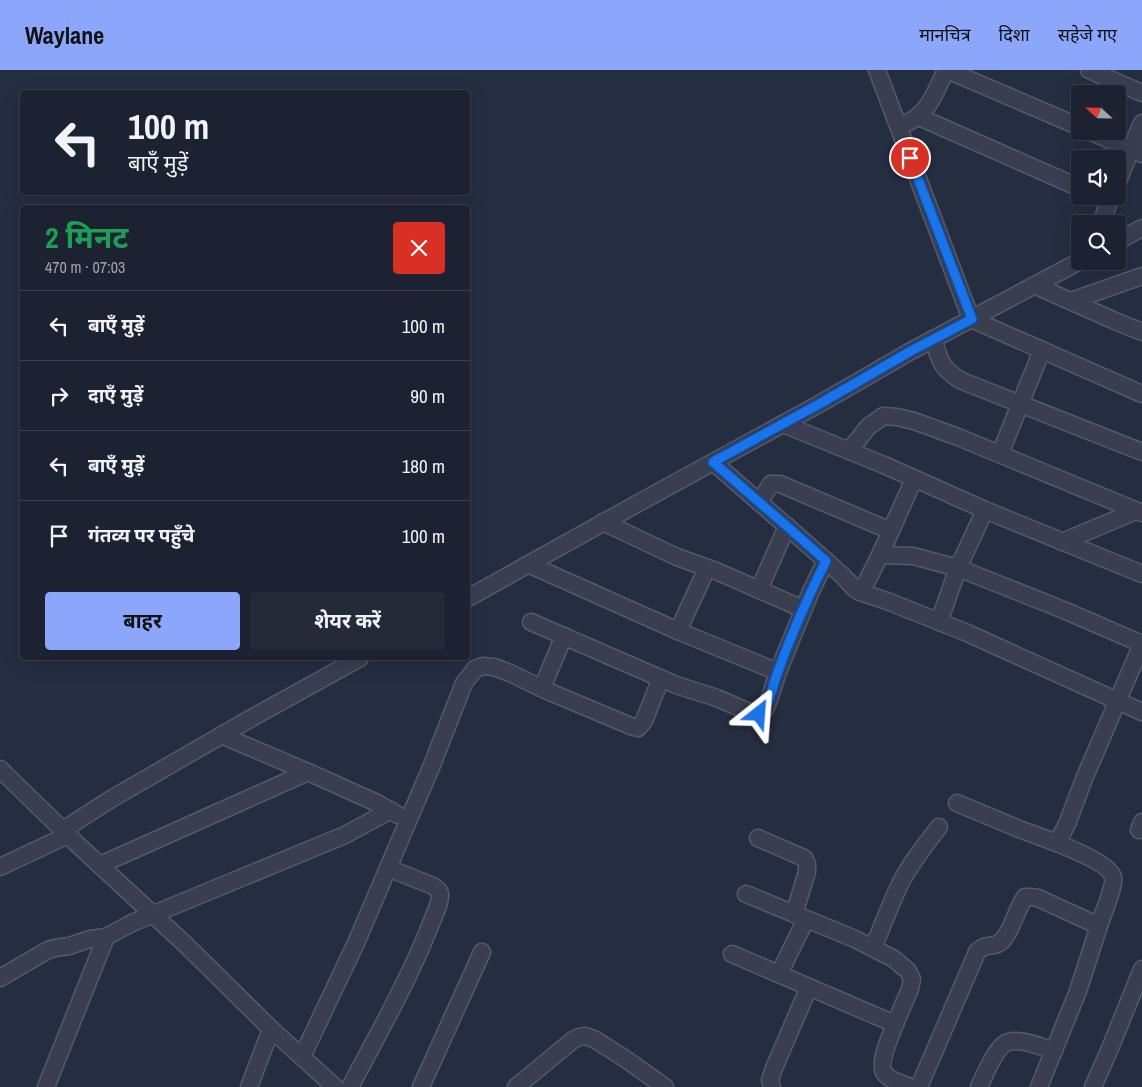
<!DOCTYPE html>
<html lang="hi">
<meta charset="utf-8">
<style>
body{margin:0;font-family:"Archivo Narrow","Noto Sans Devanagari",sans-serif;background:#252a39;color:#f1f3f6;height:100vh;display:flex;flex-direction:column;font-size:19px;white-space:nowrap}
*{box-sizing:border-box;margin:0}
p{font-size:16px;color:#a0a4ab}
.icon{flex:none;width:28px;height:28px;fill:none;stroke:currentColor;stroke-width:2;stroke-linecap:round;stroke-linejoin:round}
.map{position:relative;flex:1;overflow:hidden}
.sheet{position:absolute;left:20px;top:135px;width:450px;height:455px;display:flex;flex-direction:column;background:#1c2231;border-radius:5px;box-shadow:0 5px 20px #0002,0 0 0 1px #3a3f4d}
.sheet>*{flex:none}
.banner{position:absolute;left:20px;top:20px;width:450px;height:105px;border-radius:5px;box-shadow:0 5px 20px #0002,0 0 0 1px #3a3f4d;background:#1c2231;color:#f1f3f6;overflow:hidden}
.needle{width:32px;rotate:292deg}
.controls{position:absolute;left:1071px;top:15px;display:grid;gap:10px}
.controls a{display:grid;place-items:center;width:55px;height:55px;border-radius:5px;background:#1c2231;box-shadow:0 5px 20px #0002,0 0 0 1px #3a3f4d;font-size:25px}
.pin{position:absolute;display:grid;place-items:center;width:42px;height:42px;color:#fff;margin:-21px;border:2px solid #fff;border-radius:50%;box-shadow:0 1px 5px #0007}
.me{position:absolute;width:55px;margin:-28px;rotate:28deg;stroke-linejoin:round;filter:drop-shadow(0 0 4px #0008)}
.turn{display:flex;align-items:center;gap:18px;height:105px;padding:0 25px;font-size:22px}
.turn .icon{width:65px;height:65px;stroke-width:2.5}
.turn b{display:block;font-size:35px;line-height:42px}
.round{display:grid;place-items:center;flex:none;width:52px;height:52px;border-radius:5px;background:#252a39}
.headline{display:flex;align-items:center;justify-content:space-between;height:85px;padding:0 25px}
h1{font-size:30px;font-weight:700;line-height:38px;color:#1e9e55}
.primary-button{display:flex;gap:10px;margin-top:auto;padding:10px 25px}
.primary-button a{flex:1;height:58px;border-radius:5px;background:#8ba6fb;color:#111;font-size:20px;font-weight:700;line-height:58px;text-align:center}
.primary-button a+a{background:#252a39;color:#f1f3f6}
ul{padding:0;list-style:none}
li{display:flex;align-items:center;gap:15px;height:70px;padding:0 25px;border-top:1px solid #3a3f4d}
li div{flex:1}
li b{display:block;font-size:19px}
li em{font-style:normal}
header{display:flex;align-items:center;gap:30px;box-sizing:border-box;height:70px;padding:0 25px;background:#8ba6fb;color:#111}
header strong{font-size:24px}
nav{display:flex;gap:28px;margin-inline-start:auto;font-size:18px}
.map>svg:first-child{display:block}
</style>
<header>
<strong>Waylane</strong>
<nav><a>मानचित्र</a><a>दिशा</a><a>सहेजे गए</a></nav>
</header>
<div class="map">
<svg width="1142" height="1017" viewBox="0 0 1142 1017">
<rect width="100%" height="100%" fill="#252d41"/>
<g fill="none" stroke-linecap="round" stroke-linejoin="round">
<defs>
<g id="minor">
<path d="M877,0L971,249L1142,324"/>
<path d="M947,0L1080,57"/>
<path d="M1089,0L1142,23"/>
<path d="M919,47L1080,118"/>
<path d="M909,52C930,41 936,20 946,0"/>
<path d="M1089,61L1142,84"/>
<path d="M1118,111L1142,53"/>
<path d="M1101,154L1111,126"/>
<path d="M1118,171L1142,158"/>
<path d="M1034,215L1115,251L1142,262"/>
<path d="M1071,231L1142,206"/>
<path d="M933,269C941,292 940,298 962,311L1142,382"/>
<path d="M783,354L884,395L985,440L1142,504"/>
<path d="M849,381L868,357L883,346L897,347L914,351L958,367L1142,443"/>
<path d="M1000,384L1042,280"/>
<path d="M713,392L798,466L843,506L855,519L860,522L867,511L880,485L913,486L958,498L1066,541L1142,574"/>
<path d="M759,432L771,414H780L891,461"/>
<path d="M603,452L677,487L716,501L803,539"/>
<path d="M1062,472L1136,441"/>
<path d="M880,485L914,409"/>
<path d="M528,494L678,561L778,602L811,521L826,491"/>
<path d="M759,520L787,456"/>
<path d="M860,522L887,531L965,562L1142,642"/>
<path d="M468,528L642,431L821,333L911,281L1080,191"/>
<path d="M531,552L676,615L717,628L754,644C758,644 759,645 762,643C768,638 775,610 778,602"/>
<path d="M939,552L958,498L985,440"/>
<path d="M678,561L707,498"/>
<path d="M542,618L564,566"/>
<path d="M221,665L308,702"/>
<path d="M0,699L78,775L187,876L271,959L335,1017"/>
<path d="M957,733L1019,759L1057,773L1067,754L1084,709L1142,574"/>
<path d="M63,760L111,729L248,650L360,588"/>
<path d="M1139,760L1142,752"/>
<path d="M758,768L804,788L807,794V802L794,844"/>
<path d="M100,795L308,702L377,733L398,745"/>
<path d="M0,797L68,765"/>
<path d="M746,824L855,869L894,889L908,901L912,909L910,919L895,954"/>
<path d="M873,878C882,857 890,835 900,814C910,794 925,775 939,757"/>
<path d="M732,884L895,954C891,965 877,995 885,1004C891,1011 903,1014 911,1017"/>
<path d="M779,904L806,849"/>
<path d="M0,908L48,880L55,878L69,876L90,869L106,867"/>
<path d="M302,987L356,873L432,695L464,613L475,599L483,596L494,597L510,603L545,620L633,657L638,658L644,651L661,608"/>
<path d="M46,1017L106,867L132,853L345,765L391,740"/>
<path d="M249,1017L271,959"/>
<path d="M350,1017C377,966 406,915 428,861C431,852 441,833 440,824C440,820 436,819 433,816L388,798"/>
<path d="M421,1017L482,882"/>
<path d="M516,1017L573,970L579,967L585,966L594,969L624,988L665,1017"/>
<path d="M772,1017L770,1010L774,998L809,917"/>
<path d="M919,1017L977,882C985,872 994,879 1002,871C1012,861 1016,840 1025,827H1031L1038,828L1099,856C1102,846 1115,816 1113,807C1110,794 1069,778 1057,773"/>
<path d="M979,1017C984,1006 997,975 1008,972C1021,968 1042,977 1054,981"/>
<path d="M1039,1017L1078,921L1099,856"/>
<path d="M1093,1017L1111,976L1142,899"/>
</g>
</defs>
<!-- minor casing -->
<use href="#minor" stroke="#545a6b" stroke-width="19"/>
<!-- minor -->
<use href="#minor" stroke="#393f51" stroke-width="16"/>
</g>
<g fill="none" stroke-linecap="round" stroke-linejoin="round">
<defs>
<path id="route" d="M759,644C768,639 771,623 774,613C788,572 806,531 826,491L798,466L713,392L821,333L911,281L972,249L910,88"/>
</defs>
<!-- route casing -->
<use href="#route" stroke="#114b97" stroke-width="12"/>
<!-- route -->
<use href="#route" stroke="#1a73e8" stroke-width="9"/>
</g>
</svg>
<div class="controls">
<a><svg class="needle" viewBox="-14 -14 28 28"><path d="M0-13l5 13h-10z" fill="#e53935"/><path d="M0 13l5-13h-10z" fill="#a0a4ab"/></svg></a>
<a><svg class="icon" aria-label="sound" viewBox="0 0 24 24"><path d="M4 9h4l5-4v14l-5-4H4zM17 9q2 3 0 6"/></svg></a>
<a><svg class="icon" aria-label="search" viewBox="0 0 24 24"><circle cx="10" cy="10" r="6"/><path d="M15 15l6 6"/></svg></a>
</div>
<div class="pin" style="left:910px;top:88px;background:#d93025"><svg class="icon" aria-label="arrive" viewBox="0 0 24 24"><path d="M6 21V4h12l-3 4 3 4H6"/></svg></div>
<svg class="me" style="left:759px;top:644px" viewBox="-20 -20 40 40"><path d="M0-17L14 15 0 8-14 15z" fill="#1a73e8" stroke="#fff" stroke-width="4"/></svg>
<div class="banner">
<div class="turn"><svg class="icon" aria-label="left" viewBox="0 0 24 24"><path d="M17 20v-9H6M10 6l-5 5 5 5"/></svg><div><b>100 m</b>बाएँ मुड़ें</div></div>
</div>
<section class="sheet">
<div class="headline"><div><h1>2 मिनट</h1><p>470 m · 07:03</p></div><a class="round" style="background:#d93025;color:#fff"><svg class="icon" aria-label="close" viewBox="0 0 24 24"><path d="M6 6l12 12M18 6L6 18"/></svg></a></div>
<ul>
<li><svg class="icon" aria-label="left" viewBox="0 0 24 24"><path d="M17 20v-9H6M10 6l-5 5 5 5"/></svg><div><b>बाएँ मुड़ें</b></div><em>100 m</em></li>
<li><svg class="icon" aria-label="right" viewBox="0 0 24 24"><path d="M7 20v-9h11M14 6l5 5-5 5"/></svg><div><b>दाएँ मुड़ें</b></div><em>90 m</em></li>
<li><svg class="icon" aria-label="left" viewBox="0 0 24 24"><path d="M17 20v-9H6M10 6l-5 5 5 5"/></svg><div><b>बाएँ मुड़ें</b></div><em>180 m</em></li>
<li><svg class="icon" aria-label="arrive" viewBox="0 0 24 24"><path d="M6 21V4h12l-3 4 3 4H6"/></svg><div><b>गंतव्य पर पहुँचे</b></div><em>100 m</em></li>
</ul>
<div class="primary-button"><a>बाहर</a><a>शेयर करें</a></div>
</section>
</div>
